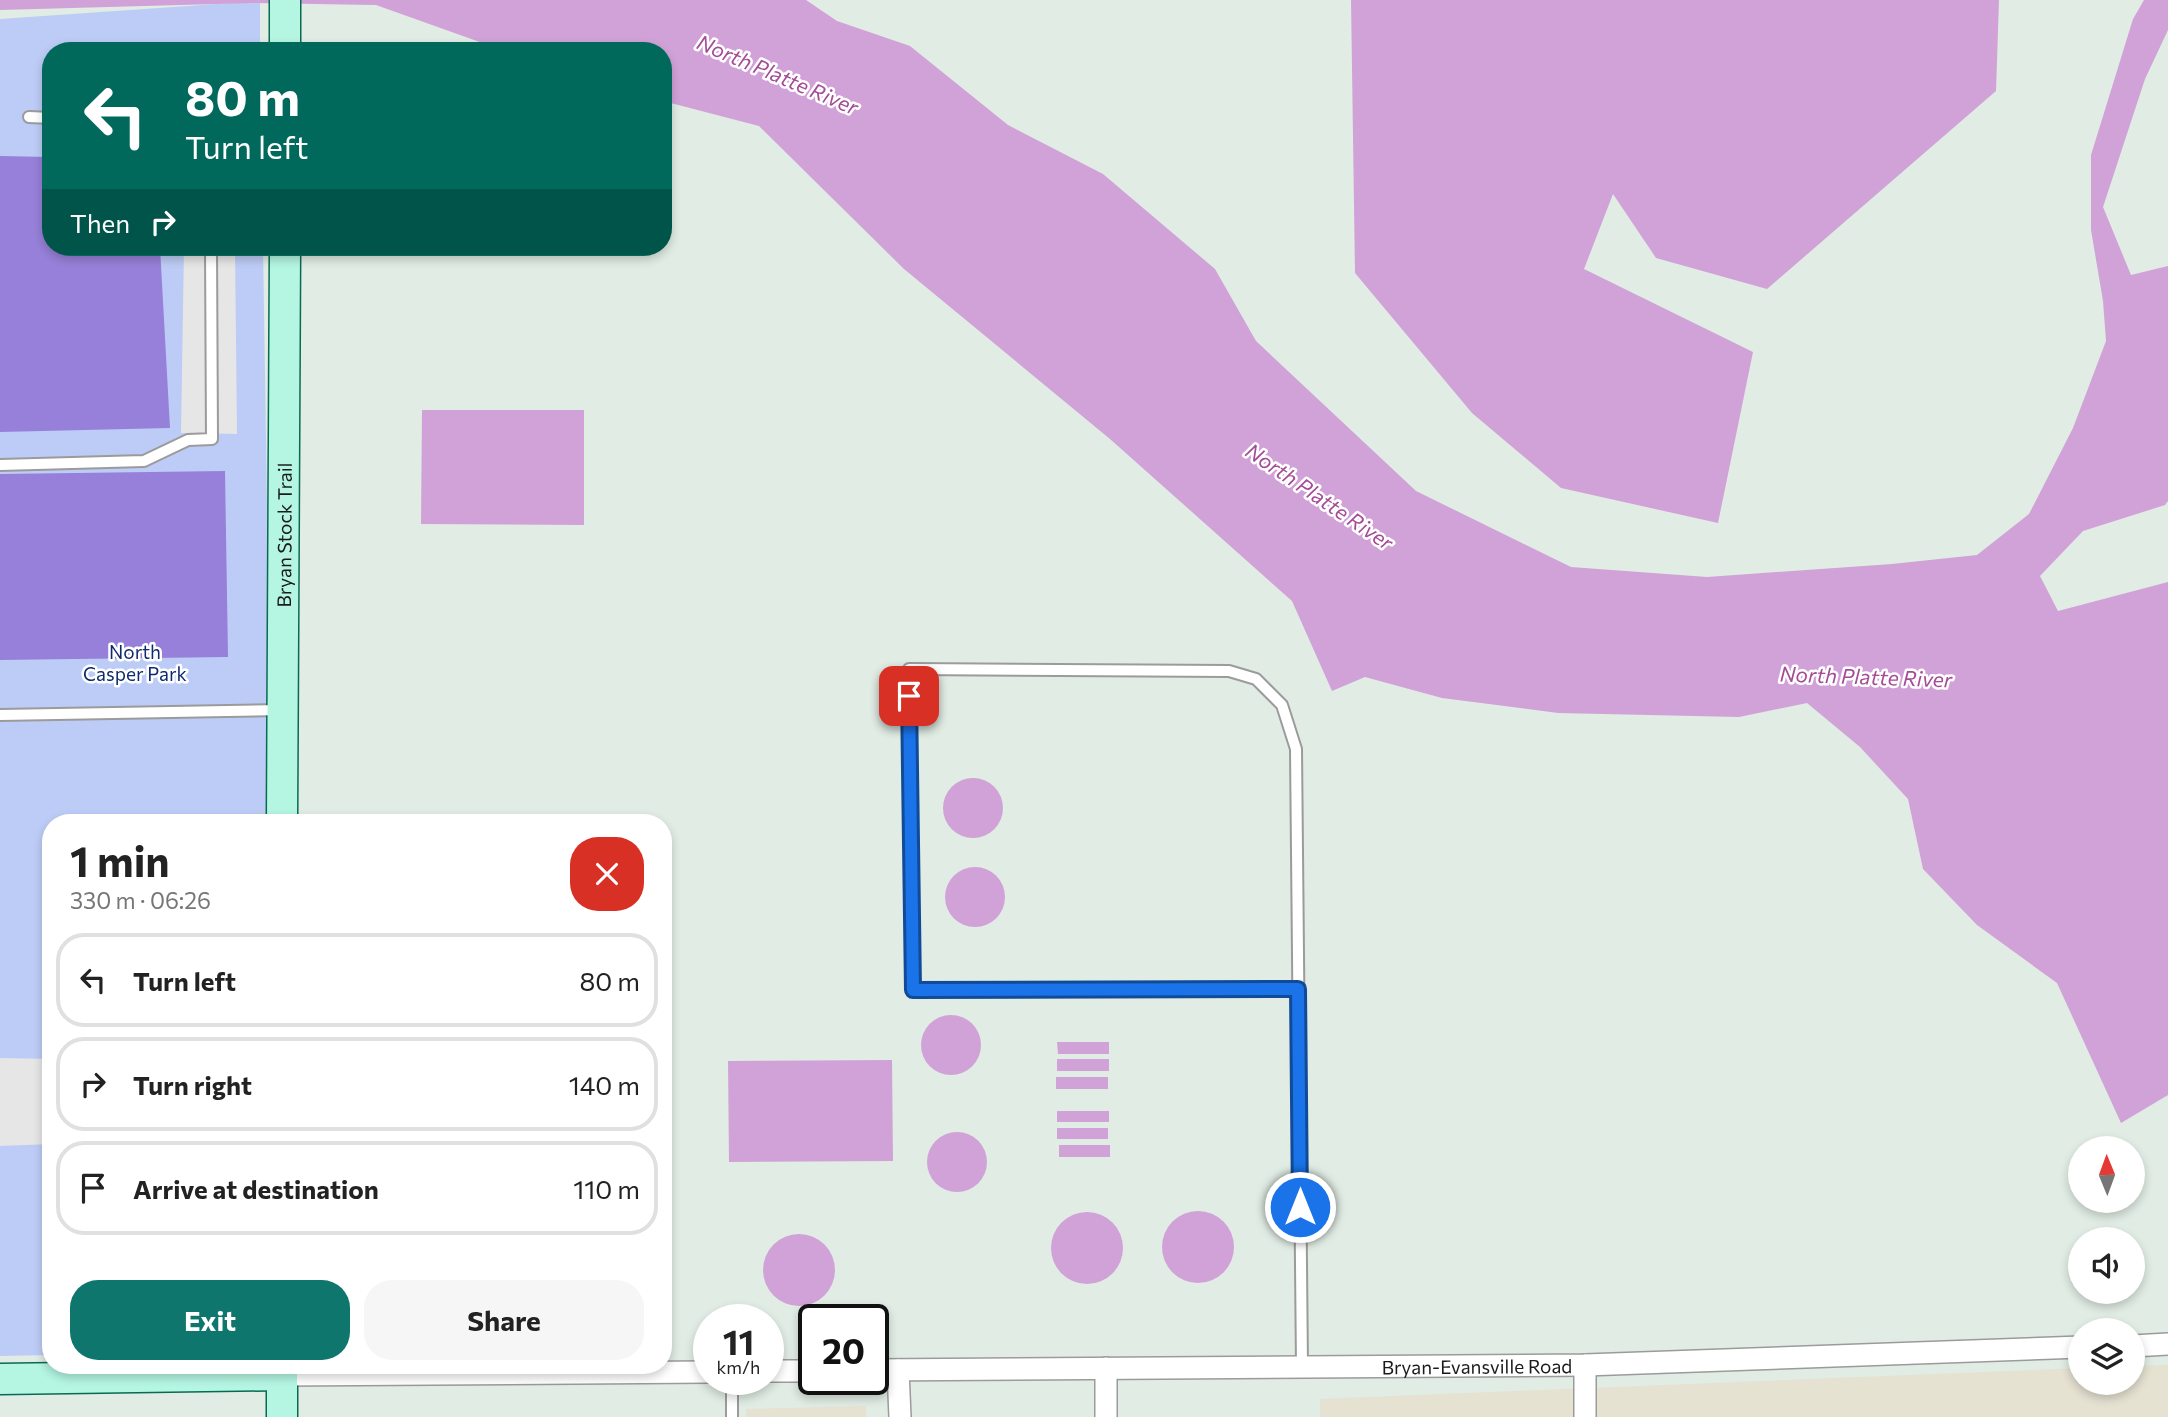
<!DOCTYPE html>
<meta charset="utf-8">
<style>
body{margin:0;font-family:Commissioner,sans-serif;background:#f6f6f6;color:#222;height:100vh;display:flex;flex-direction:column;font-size:26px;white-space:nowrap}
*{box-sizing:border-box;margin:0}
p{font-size:23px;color:#767676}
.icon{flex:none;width:38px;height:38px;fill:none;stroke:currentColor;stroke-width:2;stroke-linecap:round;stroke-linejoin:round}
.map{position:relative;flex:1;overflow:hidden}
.panel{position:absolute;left:42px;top:814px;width:630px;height:560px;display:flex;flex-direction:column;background:#fff;border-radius:28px;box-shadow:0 4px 10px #0003}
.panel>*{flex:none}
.guide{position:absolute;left:42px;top:42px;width:630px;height:214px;border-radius:28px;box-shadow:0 4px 10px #0003;background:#00695c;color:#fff;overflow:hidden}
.needle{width:46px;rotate:359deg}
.controls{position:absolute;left:2068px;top:1136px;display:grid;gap:14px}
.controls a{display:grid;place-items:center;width:77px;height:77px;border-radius:50%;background:#fff;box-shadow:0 4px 10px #0003;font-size:35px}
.speed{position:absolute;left:693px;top:1304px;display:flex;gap:14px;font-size:35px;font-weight:700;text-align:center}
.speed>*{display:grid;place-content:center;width:91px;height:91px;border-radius:50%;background:#fff;box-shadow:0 4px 10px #0003;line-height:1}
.speed small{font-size:18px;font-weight:400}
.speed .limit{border:4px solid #111;border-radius:10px;background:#fff;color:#111}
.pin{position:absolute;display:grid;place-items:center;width:60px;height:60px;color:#fff;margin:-30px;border-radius:14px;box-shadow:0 4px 10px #0006}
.me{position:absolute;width:77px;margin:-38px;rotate:0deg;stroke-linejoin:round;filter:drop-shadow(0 0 5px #0008)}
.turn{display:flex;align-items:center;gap:24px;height:147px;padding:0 28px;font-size:32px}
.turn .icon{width:91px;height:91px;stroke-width:2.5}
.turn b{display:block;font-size:49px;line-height:60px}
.then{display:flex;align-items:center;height:66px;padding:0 28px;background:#0003;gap:14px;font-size:26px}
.round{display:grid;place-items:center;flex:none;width:74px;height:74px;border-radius:28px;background:#f6f6f6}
.headline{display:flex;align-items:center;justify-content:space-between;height:119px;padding:0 28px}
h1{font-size:42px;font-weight:700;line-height:52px}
.primary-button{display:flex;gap:14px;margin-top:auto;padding:14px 28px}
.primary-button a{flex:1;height:80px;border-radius:28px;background:#0f766e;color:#fff;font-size:28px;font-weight:700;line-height:80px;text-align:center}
.primary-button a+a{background:#f6f6f6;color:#222}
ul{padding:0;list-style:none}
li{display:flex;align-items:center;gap:21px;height:94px;margin:0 14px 10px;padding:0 14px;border:4px solid #e0e0e0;border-radius:28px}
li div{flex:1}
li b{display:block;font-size:26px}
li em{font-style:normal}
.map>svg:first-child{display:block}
</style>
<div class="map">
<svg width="2168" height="1417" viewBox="0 0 2168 1417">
<rect width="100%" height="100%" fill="#e0ece4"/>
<!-- industrial -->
<g fill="#e5e2d2">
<path d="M2168,1365V1417H1320V1399L2081,1368V1382H2133V1366Z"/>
<path d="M866,1406V1417H746V1409Z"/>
</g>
<!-- park -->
<path fill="#bdccf6" d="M260,1V51H51V247H263L272,822H51V1355L0,1356V19Z"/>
<!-- pitch -->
<g fill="#9780d9">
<path d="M0,156L51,157V247H160L170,428L0,432Z"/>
<path d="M225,471L228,657L0,660V474Z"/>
</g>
<!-- parking -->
<g fill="#e6e6e6">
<path d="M184,247H235L237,434L181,433Z"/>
<path d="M0,1058L51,1059V1144L0,1146Z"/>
</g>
<!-- water -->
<g fill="#d1a2d8">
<path d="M0,0H806L837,21L910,46L1008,125L1103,174L1215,269L1256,341L1416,491L1571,567L1707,577L1892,564L1977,555L2029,514L2073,428L2106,341L2103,301L2091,230V155L2133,19L2144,0H2168V30L2145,79L2103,207L2131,275L2168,266V501L2165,505L2083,531L2040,576L2058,611L2168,582V1095L2121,1123L2057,983L1977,925L1923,869L1908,799L1860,747L1807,703L1739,717L1558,713L1442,698L1365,677L1332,691L1292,601L1110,439L904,269L759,126L663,101V51H505L376,5L253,3L0,10Z"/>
<path d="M1351,0H1999L1996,91L1767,289L1656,258L1613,194L1584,269L1753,352L1718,523L1561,488L1472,413L1355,273Z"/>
<path d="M422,410H584V525L421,524Z"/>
<circle cx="973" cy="808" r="30"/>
<circle cx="975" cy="897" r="30"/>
<circle cx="951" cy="1045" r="30"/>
<path d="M1057,1042H1109V1054H1058Z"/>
<rect x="1057" y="1059" width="52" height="12"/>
<path d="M892,1060L893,1161L729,1162L728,1061Z"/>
<rect x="1056" y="1077" width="52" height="12"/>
<rect x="1057" y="1111" width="52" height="11"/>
<rect x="1057" y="1128" width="51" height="11"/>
<circle cx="957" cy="1162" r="30"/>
<rect x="1059" y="1145" width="51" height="12"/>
<circle cx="1198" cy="1247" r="36"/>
<circle cx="1087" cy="1248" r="36"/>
<circle cx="799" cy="1270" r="36"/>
</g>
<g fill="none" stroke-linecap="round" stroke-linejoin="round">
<defs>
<g id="lane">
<path d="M29,117L51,118"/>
<path d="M0,465L144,461L188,440L212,439L211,247"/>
<path d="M0,715L281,710"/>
<path d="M1298,989L913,990L909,669L1229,671L1256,679L1282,705L1296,749L1302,1367"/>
<path d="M732,1379V1417"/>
</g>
<g id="street">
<path d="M2133,1346L2168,1344"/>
<path d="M1106,1368V1417"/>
<path id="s1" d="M873,1370L1585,1365L2081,1347"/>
<path d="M898,1370L900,1417"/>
<path d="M768,1371H814"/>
<path d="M282,1375L709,1372"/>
<path d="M1585,1417V1365"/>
</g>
<g id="secondary">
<path d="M285,51V0"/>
<path id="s2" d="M282,822L285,247"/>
<path d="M0,1379L282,1375"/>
<path d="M282,1417V1365"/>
</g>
</defs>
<!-- lane casing -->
<use href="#lane" stroke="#9b9b9b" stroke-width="14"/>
<!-- street casing -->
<use href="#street" stroke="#9b9b9b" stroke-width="24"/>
<!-- secondary casing -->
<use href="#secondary" stroke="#096a52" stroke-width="33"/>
<!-- lane -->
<use href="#lane" stroke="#fff" stroke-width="10"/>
<!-- street -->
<use href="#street" stroke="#fff" stroke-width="21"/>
<!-- secondary -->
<use href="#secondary" stroke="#b4f6e2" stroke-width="30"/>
</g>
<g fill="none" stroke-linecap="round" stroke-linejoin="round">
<defs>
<path id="route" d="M909,696L913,990L1298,989L1300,1207"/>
</defs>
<!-- route casing -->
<use href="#route" stroke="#114b97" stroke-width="18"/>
<!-- route -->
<use href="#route" stroke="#1a73e8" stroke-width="12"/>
</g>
<g text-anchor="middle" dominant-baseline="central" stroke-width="5" stroke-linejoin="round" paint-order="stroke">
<!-- street labels -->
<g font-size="19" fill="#1a1a1a" stroke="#fff">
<text stroke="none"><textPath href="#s2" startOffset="287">Bryan Stock Trail</textPath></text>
<text stroke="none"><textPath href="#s1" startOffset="604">Bryan-Evansville Road</textPath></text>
</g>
<!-- park labels -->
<g font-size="19" fill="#0f2a71" stroke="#fff">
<text x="135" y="651">North<tspan x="135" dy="22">Casper Park</tspan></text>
</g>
<!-- water labels -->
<g font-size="21" font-style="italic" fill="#a44c97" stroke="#fff">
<text transform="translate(778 74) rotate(23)">North Platte River</text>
<text transform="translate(1320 496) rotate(34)">North Platte River</text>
<text transform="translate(1866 676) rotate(2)">North Platte River</text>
</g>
</g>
</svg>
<div class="controls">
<a><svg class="needle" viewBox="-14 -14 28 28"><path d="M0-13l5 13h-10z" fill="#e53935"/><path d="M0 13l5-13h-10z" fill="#767676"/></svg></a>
<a><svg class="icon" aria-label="sound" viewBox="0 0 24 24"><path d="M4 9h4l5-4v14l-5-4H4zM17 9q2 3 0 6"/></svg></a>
<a><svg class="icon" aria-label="layers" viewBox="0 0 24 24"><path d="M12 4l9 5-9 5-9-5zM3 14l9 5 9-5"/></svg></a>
</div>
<div class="speed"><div>11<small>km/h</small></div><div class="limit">20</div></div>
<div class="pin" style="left:909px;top:696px;background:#d93025"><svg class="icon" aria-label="arrive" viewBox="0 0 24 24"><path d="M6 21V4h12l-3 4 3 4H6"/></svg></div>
<svg class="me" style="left:1300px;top:1207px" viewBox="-20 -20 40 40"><circle r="17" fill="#1a73e8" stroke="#fff" stroke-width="3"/><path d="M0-11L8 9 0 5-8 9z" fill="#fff"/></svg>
<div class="guide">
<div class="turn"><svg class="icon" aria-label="left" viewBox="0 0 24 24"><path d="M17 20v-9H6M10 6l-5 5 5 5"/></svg><div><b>80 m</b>Turn left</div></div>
<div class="then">Then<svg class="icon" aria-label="right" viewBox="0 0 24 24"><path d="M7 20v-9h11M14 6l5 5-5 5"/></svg></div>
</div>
<section class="panel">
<div class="headline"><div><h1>1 min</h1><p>330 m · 06:26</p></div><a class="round" style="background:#d93025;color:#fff"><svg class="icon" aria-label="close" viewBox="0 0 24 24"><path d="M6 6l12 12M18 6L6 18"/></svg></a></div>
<ul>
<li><svg class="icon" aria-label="left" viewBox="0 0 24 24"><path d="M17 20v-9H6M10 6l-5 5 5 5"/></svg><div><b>Turn left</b></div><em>80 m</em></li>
<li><svg class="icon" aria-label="right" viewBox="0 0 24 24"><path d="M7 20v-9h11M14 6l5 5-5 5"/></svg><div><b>Turn right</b></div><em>140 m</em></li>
<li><svg class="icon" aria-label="arrive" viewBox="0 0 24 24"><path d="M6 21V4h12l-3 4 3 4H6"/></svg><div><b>Arrive at destination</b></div><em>110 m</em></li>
</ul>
<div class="primary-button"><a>Exit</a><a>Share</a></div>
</section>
</div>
